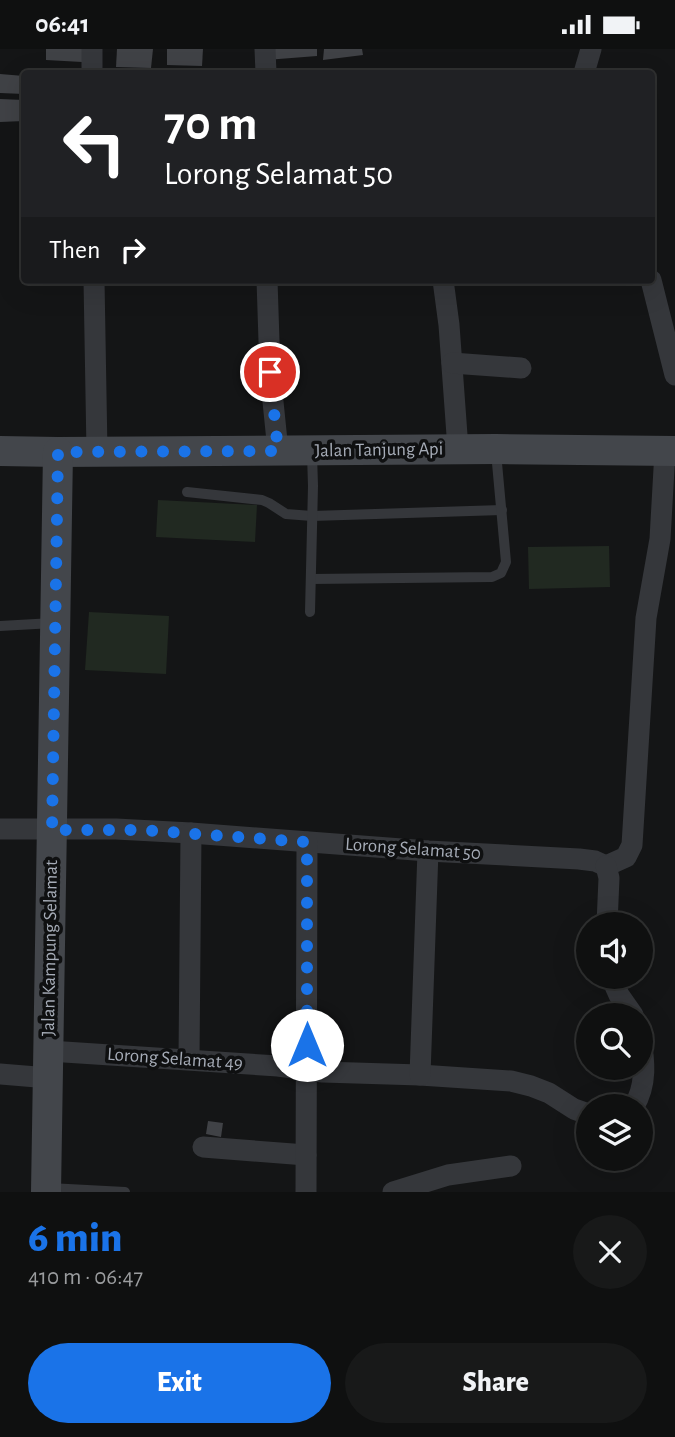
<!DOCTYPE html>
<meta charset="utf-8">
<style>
body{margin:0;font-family:"Alegreya Sans",sans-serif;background:#181919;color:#f1f3f6;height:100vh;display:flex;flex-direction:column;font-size:26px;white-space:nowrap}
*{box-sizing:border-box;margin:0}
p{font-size:23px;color:#9b9d9f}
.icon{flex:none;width:38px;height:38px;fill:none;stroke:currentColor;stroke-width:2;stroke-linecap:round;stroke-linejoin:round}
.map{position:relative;height:1143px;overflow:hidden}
.panel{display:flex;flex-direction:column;background:#0f1010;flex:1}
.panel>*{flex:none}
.guide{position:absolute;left:21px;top:21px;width:634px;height:214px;border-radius:7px;box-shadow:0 7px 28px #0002,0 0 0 2px #2f3030;background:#202124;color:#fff;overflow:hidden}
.controls{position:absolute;left:576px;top:863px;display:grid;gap:14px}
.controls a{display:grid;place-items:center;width:77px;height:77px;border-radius:50%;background:#0f1010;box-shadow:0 7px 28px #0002,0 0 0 2px #2f3030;font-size:35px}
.pin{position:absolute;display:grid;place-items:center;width:60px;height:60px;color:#fff;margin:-30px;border:4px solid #fff;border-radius:50%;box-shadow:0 2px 7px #0007}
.me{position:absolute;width:77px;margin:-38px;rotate:0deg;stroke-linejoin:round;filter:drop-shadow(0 0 5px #0008)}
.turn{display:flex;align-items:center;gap:24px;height:147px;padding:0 28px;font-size:32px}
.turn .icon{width:91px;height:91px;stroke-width:2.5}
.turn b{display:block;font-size:49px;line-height:60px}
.then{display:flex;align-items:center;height:66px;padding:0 28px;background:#0003;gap:14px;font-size:26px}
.round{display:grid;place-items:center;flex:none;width:74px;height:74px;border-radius:37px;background:#181919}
.headline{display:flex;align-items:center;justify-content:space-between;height:119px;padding:0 28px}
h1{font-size:42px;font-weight:800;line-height:52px;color:#1a73e8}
.cta{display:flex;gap:14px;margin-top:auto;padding:14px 28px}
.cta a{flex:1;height:80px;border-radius:42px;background:#1a73e8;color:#fff;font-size:28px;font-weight:800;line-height:80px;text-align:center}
.cta a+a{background:#181919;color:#f1f3f6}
.status{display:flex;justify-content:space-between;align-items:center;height:49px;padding:0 35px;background:#0f1010;direction:ltr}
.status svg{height:19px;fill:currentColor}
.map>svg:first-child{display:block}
</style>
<div class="status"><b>06:41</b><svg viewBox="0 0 49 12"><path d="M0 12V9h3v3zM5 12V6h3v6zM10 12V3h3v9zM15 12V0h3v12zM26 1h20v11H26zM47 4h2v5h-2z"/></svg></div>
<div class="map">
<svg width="675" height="1143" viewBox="0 0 675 1143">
<rect width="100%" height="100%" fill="#141516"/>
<!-- green -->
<g fill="#212921">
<path d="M158,451L257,456L255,493L156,488Z"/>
<path d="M609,497L610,538L529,540L528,498Z"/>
<path d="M89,563L169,567L166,625L85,621Z"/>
</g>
<!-- building -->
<g fill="#404246">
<path d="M46,0H82V13L46,11Z"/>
<path d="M117,0H153L151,19L116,18Z"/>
<path d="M167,0H203L202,17L167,16Z"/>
<path d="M267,0H317V7L266,11Z"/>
<path d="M324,0H362L363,6L323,11Z"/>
<path d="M384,19L383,24H331V20Z"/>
<path d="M0,25L24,27V45L0,44Z"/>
<path d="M0,50L24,51V72L0,73Z"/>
<path d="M208,1072L223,1074L221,1088L206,1085Z"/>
</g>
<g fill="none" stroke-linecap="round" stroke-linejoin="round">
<!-- lane -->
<g stroke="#35373b" stroke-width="10">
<path d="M187,443L262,451L269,454L286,465L312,467L502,461"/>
<path d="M311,530L492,528L501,524L506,513L496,403"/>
<path d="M310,563L313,437L312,405"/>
<path d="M0,577L53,574"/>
<path d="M49,1139L125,1143"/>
</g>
<!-- street -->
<g stroke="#35373b" stroke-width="21">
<path d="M92,0V24"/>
<path d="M265,0L266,24"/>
<path d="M584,24L591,0"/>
<path d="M94,231L97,403"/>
<path d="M267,231L270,323L278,402"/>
<path d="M443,231L449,276L458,400"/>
<path d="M651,231L675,326"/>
<path d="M452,314L521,319"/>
<path d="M0,780H116L191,784L428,802L579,810L595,812L606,817"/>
<path d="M606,817L626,808L632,796L646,569L660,490L665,402"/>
<path d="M606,817L609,829L607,875"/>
<path d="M611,928L619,946L633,966"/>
<path d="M49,1002L278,1017L323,1023L420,1026L511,1032L531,1037L549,1044L574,1060L588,1065"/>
<path d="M189,1010L191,784"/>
<path d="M0,1025L49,1029"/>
<path d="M420,1026L428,802"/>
<path d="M634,1057C647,1036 645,1011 640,988"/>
<path d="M203,1098L306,1106"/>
<path d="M306,1143L307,793"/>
<path d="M393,1143L448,1126L511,1117"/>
</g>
<!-- secondary -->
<g stroke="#43464b" stroke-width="30">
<path d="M0,402L58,403L496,400L675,402"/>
<path d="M46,1143L58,403"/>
</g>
</g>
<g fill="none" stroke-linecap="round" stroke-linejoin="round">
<!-- route -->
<path stroke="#1a73e8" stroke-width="12" stroke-dasharray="0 21.6" d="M270,323L278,402L58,403L52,781H141L307,793V996"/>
</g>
<g text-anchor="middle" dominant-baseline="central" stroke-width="7" stroke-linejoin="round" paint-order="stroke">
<!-- street labels -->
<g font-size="19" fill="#a6acb7" stroke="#0f1011">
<text transform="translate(379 401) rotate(-1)">Jalan Tanjung Api</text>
<text transform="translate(413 800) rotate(4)">Lorong Selamat 50</text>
<text transform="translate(50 899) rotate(-89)">Jalan Kampung Selamat</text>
<text transform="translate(175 1010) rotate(4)">Lorong Selamat 49</text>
</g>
</g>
</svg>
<div class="controls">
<a><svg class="icon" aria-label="sound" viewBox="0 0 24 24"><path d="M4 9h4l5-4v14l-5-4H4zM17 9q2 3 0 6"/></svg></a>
<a><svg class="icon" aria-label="search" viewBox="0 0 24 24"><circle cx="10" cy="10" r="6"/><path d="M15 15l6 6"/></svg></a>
<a><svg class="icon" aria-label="layers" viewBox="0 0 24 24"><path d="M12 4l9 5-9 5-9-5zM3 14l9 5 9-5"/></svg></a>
</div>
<div class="pin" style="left:270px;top:323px;background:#d93025"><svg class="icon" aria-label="arrive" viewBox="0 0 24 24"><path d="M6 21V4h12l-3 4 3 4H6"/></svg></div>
<svg class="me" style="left:307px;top:996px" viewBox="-20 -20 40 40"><circle r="19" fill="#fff"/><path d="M0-13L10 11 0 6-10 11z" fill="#1a73e8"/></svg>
<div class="guide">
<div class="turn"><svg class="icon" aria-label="left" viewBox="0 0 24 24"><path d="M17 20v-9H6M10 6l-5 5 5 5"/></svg><div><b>70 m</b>Lorong Selamat 50</div></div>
<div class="then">Then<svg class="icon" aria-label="right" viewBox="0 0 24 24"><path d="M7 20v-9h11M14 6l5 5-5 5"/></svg></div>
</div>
</div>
<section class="panel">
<div class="headline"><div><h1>6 min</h1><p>410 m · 06:47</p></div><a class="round"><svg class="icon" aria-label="close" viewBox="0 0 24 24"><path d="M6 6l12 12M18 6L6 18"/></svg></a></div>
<div class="cta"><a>Exit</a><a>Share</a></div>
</section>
